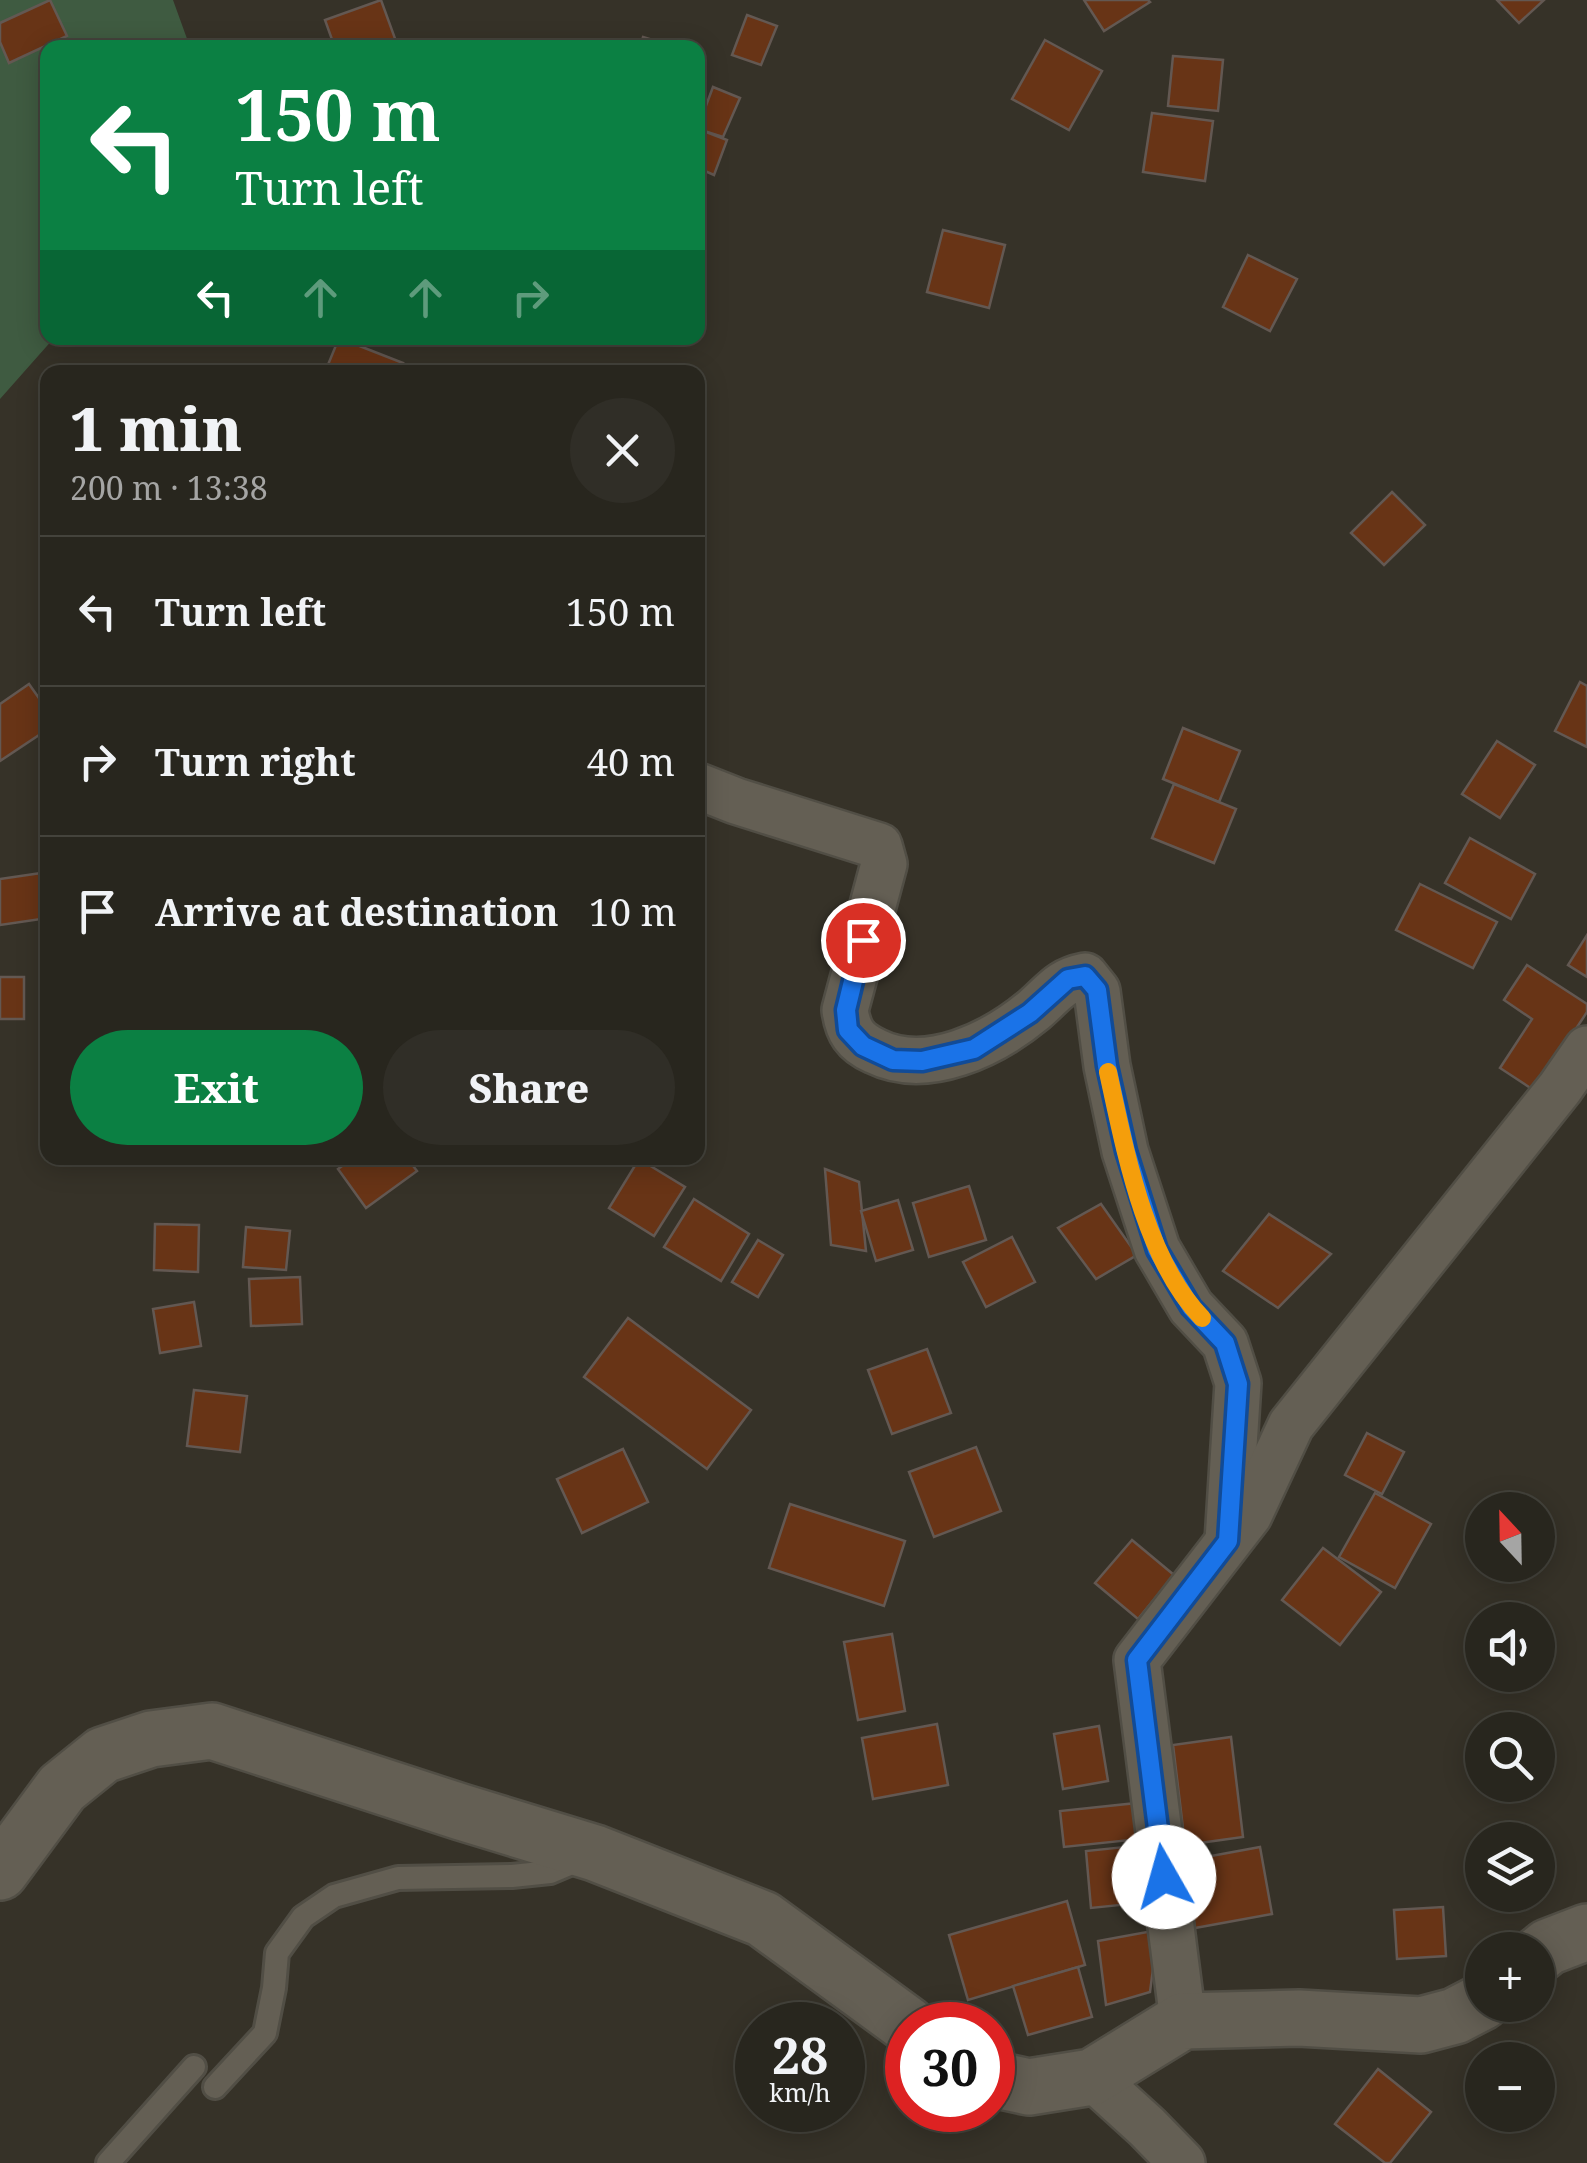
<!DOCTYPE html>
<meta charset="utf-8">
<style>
body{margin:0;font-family:"Noto Serif",serif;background:#302e27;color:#f1f3f6;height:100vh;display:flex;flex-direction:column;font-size:38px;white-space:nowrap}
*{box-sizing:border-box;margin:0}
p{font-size:32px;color:#a5a5a4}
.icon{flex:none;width:55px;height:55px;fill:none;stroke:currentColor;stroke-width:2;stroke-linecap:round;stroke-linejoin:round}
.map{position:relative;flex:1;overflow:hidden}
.side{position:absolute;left:40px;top:365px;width:665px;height:800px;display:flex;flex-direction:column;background:#28261e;border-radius:20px;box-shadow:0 5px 25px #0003,0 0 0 2px #44433c}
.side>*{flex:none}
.hud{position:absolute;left:40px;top:40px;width:665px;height:305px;border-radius:20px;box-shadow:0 5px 25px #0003,0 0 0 2px #44433c;background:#0b8043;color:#fff;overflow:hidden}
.needle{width:65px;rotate:338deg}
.fabs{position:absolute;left:1465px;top:1492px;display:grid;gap:20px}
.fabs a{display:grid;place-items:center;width:90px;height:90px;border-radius:50%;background:#28261e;box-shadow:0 5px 25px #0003,0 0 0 2px #44433c;font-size:50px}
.speed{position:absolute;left:735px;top:2002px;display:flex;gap:20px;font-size:50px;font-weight:700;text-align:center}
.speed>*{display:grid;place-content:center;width:130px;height:130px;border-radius:50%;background:#28261e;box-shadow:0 5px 25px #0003,0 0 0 2px #44433c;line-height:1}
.speed small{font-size:25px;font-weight:400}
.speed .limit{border:15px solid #d22;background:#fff;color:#111}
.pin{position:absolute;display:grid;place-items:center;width:85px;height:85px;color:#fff;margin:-42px;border:5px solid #fff;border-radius:50%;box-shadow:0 2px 10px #0007}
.me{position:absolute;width:110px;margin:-55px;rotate:353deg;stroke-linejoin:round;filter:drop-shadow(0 0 8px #0008)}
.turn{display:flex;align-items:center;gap:35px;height:210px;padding:0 30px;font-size:45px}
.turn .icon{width:130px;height:130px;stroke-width:2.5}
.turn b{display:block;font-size:70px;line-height:85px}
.lanes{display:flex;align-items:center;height:95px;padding:0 30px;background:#0003;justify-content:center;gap:50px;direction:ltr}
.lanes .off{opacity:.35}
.round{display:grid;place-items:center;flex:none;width:105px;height:105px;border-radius:52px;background:#302e27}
.overview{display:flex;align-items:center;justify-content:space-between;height:170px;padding:0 30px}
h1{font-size:60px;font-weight:800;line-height:75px}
.cta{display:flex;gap:20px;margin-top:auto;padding:20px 30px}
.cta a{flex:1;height:115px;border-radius:60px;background:#0b8043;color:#fff;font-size:40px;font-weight:800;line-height:115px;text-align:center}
.cta a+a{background:#302e27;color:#f1f3f6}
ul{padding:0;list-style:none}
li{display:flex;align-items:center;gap:30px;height:150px;padding:0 30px;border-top:2px solid #44433c}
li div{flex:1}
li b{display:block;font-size:38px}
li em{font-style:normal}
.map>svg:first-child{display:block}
</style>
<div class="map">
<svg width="1587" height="2163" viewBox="0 0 1587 2163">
<rect width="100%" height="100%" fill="#363228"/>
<!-- green -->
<path fill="#3f5b41" d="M0,0H173L190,47L48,48V338H54L0,399Z"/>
<!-- building -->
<g fill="#683416" stroke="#635852" stroke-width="2.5">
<path d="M50,0L67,36L9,63L0,42V23Z"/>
<path d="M381,0L397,44L387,48H335L325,20Z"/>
<path d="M1084,0H1148L1150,2L1104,31Z"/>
<path d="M1497,0H1544L1519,23Z"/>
<path d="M747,15L777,26L761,65L732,55Z"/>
<path d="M643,37L675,47L640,48Z"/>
<path d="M1045,40L1102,71L1069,130L1012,99Z"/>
<path d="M1173,56L1223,60L1218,111L1168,106Z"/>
<path d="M713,87L740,98L723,137L701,130L698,127Z"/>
<path d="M1152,113L1213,121L1205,181L1143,172Z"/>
<path d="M701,130L727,140L714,175L698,168V139Z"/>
<path d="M943,230L1005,245L989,308L927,292Z"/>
<path d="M1248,255L1297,279L1270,331L1223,307Z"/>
<path d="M339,338L403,363L399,372H325Z"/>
<path d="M1392,492L1425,525L1384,565L1351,533Z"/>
<path d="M1580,682L1587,686V747L1555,731Z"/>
<path d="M29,684L48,711V729L0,761V704Z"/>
<path d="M1183,728L1240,751L1219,802L1163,779Z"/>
<path d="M1497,741L1535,765L1500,818L1462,794Z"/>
<path d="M1174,784L1236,809L1214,863L1152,838Z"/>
<path d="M1470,838L1535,874L1511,919L1445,883Z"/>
<path d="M48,872V918L0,925V879Z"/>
<path d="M1420,884L1497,922L1473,968L1396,930Z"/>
<path d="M1587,935V977L1568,965Z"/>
<path d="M1527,965L1587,1004V1012L1535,1091L1500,1068L1532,1019L1504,1000Z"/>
<rect x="0" y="977" width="24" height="42"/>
<path d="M353,1158H407L417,1171L366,1208L338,1169Z"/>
<path d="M639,1159L685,1187L654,1236L609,1208Z"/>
<path d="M825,1169L859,1182L866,1251L831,1245Z"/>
<path d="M969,1186L986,1240L929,1257L913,1203Z"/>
<path d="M694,1199L749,1234L721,1281L664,1247Z"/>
<path d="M898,1200L913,1250L876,1261L861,1211Z"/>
<path d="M1101,1204L1137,1255L1096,1279L1058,1228Z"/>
<path d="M1269,1214L1331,1254L1278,1308L1223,1271Z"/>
<path d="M155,1224L199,1225L198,1272L154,1270Z"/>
<path d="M246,1227L290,1231L286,1270L243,1267Z"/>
<path d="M1012,1237L1035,1282L986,1307L963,1262Z"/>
<path d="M758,1240L783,1255L758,1297L732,1282Z"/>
<path d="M300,1277L302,1324L251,1326L249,1279Z"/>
<path d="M194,1302L201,1346L160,1353L153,1309Z"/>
<path d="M628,1318L751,1410L707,1469L584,1377Z"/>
<path d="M927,1349L951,1413L892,1434L868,1370Z"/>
<path d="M194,1390L247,1396L240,1452L187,1446Z"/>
<path d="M1367,1433L1404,1452L1382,1494L1345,1475Z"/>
<path d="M976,1447L1001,1511L934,1537L909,1472Z"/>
<path d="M623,1449L648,1502L582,1533L557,1479Z"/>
<path d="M1375,1493L1431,1524L1395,1588L1339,1557Z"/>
<path d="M790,1504L905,1541L884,1606L769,1568Z"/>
<path d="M1132,1540L1174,1575L1138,1619L1095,1583Z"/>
<path d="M1323,1548L1381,1592L1340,1645L1282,1600Z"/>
<path d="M892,1634L905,1711L858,1720L844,1642Z"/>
<path d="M937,1724L948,1785L873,1799L862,1738Z"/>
<path d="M1099,1726L1108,1781L1063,1789L1054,1734Z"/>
<path d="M1231,1737L1243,1837L1185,1845L1173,1745Z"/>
<path d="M1137,1803L1140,1839L1064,1847L1060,1811Z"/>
<path d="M1134,1846L1140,1903L1091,1908L1086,1851Z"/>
<path d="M1260,1847L1272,1914L1195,1928L1184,1861Z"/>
<path d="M1067,1901L1085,1965L968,2000L949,1935Z"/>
<path d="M1443,1907L1446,1956L1397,1959L1394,1910Z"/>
<path d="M1158,1930L1150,1992L1106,2005L1098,1941Z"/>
<path d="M1078,1967L1092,2017L1028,2035L1013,1986Z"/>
<path d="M1378,2069L1431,2112L1390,2163H1385L1335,2124Z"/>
</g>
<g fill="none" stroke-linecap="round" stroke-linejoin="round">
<defs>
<g id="service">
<path d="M215,2087L265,2033L274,1988L277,1953L303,1917L334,1896L398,1878L512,1876L550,1872L583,1858"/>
<path d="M108,2163L194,2067"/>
</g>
<g id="minor">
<path d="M698,786L736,801L879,846L884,864L845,1010C848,1031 855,1042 875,1051C927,1077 993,1044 1034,1010C1053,994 1059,981 1085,976L1097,991L1107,1066L1125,1151L1157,1249L1191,1307L1225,1343L1238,1383L1228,1541"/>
<path d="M1183,2021L1137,1660L1249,1515L1291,1425L1560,1088L1587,1049"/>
<path d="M1092,2077L1147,2127L1182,2163"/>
</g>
<g id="tertiary">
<path d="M0,1872L62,1788L103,1755L151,1739L212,1731L461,1812L595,1853L763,1919L908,2025"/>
<path d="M1538,1955L1548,1947L1587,1932"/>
<path d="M992,2079L1029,2087L1092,2077L1183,2021L1299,2018L1421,2025L1455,2016L1482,2002"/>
</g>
</defs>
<!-- service casing -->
<use href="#service" stroke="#514e45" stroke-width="28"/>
<!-- minor casing -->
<use href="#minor" stroke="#514e45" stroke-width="50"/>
<!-- tertiary casing -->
<use href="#tertiary" stroke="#514e45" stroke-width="60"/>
<!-- service -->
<use href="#service" stroke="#645f54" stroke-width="22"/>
<!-- minor -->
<use href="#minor" stroke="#645f54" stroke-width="45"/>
<!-- tertiary -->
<use href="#tertiary" stroke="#645f54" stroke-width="55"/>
</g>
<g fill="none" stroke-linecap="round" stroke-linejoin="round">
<defs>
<path id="route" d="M863,940L846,1010L848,1030L863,1046L893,1060L922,1061L974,1049L1030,1013L1068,979L1085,976L1097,990L1107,1066L1126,1151L1157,1250L1191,1307L1225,1343L1238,1384L1228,1541L1137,1660L1164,1877"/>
</defs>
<!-- route casing -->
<use href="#route" stroke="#114b97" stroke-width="25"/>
<!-- route -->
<use href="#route" stroke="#1a73e8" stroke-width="18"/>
<!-- slow -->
<path stroke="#f59e0b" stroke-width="18" d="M1108,1072C1125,1150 1145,1259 1202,1318"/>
</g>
</svg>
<div class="fabs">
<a><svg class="needle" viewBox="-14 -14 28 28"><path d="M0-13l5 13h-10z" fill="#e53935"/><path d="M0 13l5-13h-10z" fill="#a5a5a4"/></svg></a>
<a><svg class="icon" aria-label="sound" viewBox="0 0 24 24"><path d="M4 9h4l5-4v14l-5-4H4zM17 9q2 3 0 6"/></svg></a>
<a><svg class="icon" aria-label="search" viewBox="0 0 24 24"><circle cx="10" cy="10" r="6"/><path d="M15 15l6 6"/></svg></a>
<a><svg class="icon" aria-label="layers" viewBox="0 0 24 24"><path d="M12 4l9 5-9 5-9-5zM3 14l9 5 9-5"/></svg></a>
<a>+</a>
<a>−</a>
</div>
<div class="speed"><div>28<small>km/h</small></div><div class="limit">30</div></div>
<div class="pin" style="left:863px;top:940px;background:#d93025"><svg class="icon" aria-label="arrive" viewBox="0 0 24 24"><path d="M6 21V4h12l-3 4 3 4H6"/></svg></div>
<svg class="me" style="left:1164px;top:1877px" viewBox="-20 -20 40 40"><circle r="19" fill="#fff"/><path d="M0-13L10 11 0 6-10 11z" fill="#1a73e8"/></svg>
<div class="hud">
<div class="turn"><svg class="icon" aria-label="left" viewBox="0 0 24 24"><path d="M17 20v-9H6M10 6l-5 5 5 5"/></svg><div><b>150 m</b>Turn left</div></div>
<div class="lanes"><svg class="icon" aria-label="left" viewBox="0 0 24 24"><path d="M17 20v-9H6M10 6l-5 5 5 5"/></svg><svg class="icon off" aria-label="ahead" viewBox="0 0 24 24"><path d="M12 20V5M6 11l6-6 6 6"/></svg><svg class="icon off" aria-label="ahead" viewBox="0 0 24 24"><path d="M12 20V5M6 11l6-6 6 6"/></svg><svg class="icon off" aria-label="right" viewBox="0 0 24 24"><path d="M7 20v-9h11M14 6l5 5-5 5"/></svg></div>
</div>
<section class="side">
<div class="overview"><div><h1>1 min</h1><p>200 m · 13:38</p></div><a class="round"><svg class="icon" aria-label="close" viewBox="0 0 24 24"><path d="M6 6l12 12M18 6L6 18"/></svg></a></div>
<ul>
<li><svg class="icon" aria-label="left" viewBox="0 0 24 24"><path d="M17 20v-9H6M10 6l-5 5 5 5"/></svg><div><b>Turn left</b></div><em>150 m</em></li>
<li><svg class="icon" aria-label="right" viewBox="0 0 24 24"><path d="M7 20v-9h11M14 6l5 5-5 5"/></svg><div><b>Turn right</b></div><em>40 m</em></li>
<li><svg class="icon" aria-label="arrive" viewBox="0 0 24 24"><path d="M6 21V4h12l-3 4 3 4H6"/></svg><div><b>Arrive at destination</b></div><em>10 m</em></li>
</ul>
<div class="cta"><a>Exit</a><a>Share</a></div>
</section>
</div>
